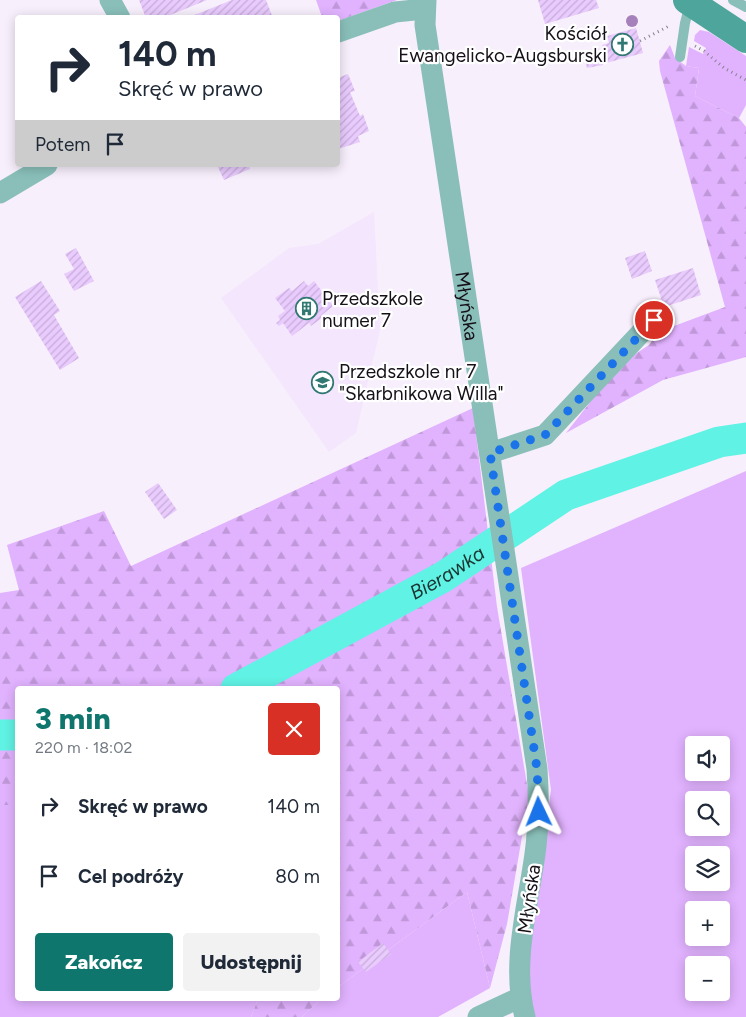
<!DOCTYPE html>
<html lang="pl">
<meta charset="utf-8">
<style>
body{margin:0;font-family:Figtree,sans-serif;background:#f2f2f3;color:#1f2937;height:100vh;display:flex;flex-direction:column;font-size:19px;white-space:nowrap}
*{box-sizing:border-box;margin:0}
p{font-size:16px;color:#747a83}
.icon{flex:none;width:28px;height:28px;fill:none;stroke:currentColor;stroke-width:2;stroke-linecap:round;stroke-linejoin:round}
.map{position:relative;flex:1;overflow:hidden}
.details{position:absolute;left:15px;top:686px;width:325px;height:315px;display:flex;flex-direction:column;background:#fff;border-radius:5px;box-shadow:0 2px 12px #0003}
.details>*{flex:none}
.hud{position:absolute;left:15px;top:15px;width:325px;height:152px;border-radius:5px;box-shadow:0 2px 12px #0003;background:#fff;color:#1f2937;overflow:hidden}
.fabs{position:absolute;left:685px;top:736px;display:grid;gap:10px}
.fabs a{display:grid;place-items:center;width:45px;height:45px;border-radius:5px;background:#fff;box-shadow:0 2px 12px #0003;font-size:25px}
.pin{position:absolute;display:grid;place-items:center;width:42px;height:42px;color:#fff;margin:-21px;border:2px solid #fff;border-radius:50%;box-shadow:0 1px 5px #0007}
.me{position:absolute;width:55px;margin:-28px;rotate:358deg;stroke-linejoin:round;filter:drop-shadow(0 0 4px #0008)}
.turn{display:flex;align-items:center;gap:18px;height:105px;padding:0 20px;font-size:22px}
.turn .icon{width:65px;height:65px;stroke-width:2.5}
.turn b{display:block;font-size:35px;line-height:42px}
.then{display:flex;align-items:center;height:48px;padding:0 20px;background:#0003;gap:10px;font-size:19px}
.round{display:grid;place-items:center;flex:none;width:52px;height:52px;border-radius:5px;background:#f2f2f3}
.summary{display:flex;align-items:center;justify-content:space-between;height:85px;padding:0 20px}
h1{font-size:30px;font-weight:800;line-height:38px;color:#0f766e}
.button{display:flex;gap:10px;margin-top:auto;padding:10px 20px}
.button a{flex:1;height:58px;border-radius:5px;background:#0f766e;color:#fff;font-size:20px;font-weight:800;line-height:58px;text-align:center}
.button a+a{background:#f2f2f3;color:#1f2937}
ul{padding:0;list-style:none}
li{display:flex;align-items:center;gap:15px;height:70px;padding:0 20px}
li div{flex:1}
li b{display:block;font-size:19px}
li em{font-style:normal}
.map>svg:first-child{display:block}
</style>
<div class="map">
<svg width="746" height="1017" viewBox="0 0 746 1017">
<defs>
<pattern id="forest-firs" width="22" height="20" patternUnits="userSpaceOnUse" patternTransform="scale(1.25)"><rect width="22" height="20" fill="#e1b2fe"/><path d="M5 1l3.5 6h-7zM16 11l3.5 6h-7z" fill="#c098d9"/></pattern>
<pattern id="building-hatch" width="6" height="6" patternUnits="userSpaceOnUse" patternTransform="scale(1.25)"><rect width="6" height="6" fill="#e9cbfe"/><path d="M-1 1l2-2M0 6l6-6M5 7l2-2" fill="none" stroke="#c7add9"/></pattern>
</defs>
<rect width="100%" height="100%" fill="#f7effc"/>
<!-- built -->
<path fill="#f3e6fd" d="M374,212L380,330L356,433L329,452L221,298L289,248L318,244Z"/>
<!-- grass -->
<g fill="#e1b2fe" fill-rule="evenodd">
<path d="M700,30L709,32L746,56V105L739,118L695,96L699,68L686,66L689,47L703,54L706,48L694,41L695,35Z"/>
<path d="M746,471V1017H534L528,995L529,924L542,857L551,790L521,568ZM694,745H721V772H694ZM694,800H721V828H694ZM694,855H721V882H694ZM694,910H721V938H694ZM694,965H721V992H694Z"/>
<path d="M0,805H17L18,999H258L251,1017H0Z"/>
<path d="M467,892L490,988L438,1017H302L321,999H338V987Z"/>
</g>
<!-- forest -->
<g fill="url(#forest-firs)">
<path d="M316,0H397L338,21V18L322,17Z"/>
<path d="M670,45L675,58L686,66L699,68L695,96L739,118L746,127V357L663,380L566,433L620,364L649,345L658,332L725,307L660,71L659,61Z"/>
<path d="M473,408L497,607L529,796L507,924L490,988L467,892L338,987V689H18L17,805H0V593L19,590L7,545L104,511L131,566Z"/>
<path d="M258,999H321L302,1017H251Z"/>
</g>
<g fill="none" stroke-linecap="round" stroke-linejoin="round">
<!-- river -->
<g stroke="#60f2e4" stroke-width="31">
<path id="s1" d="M236,689L443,577L566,495L719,442L746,438"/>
<path d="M0,735H18"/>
</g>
</g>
<!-- building -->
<g fill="url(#building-hatch)">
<path d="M139,0H207L163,18H146Z"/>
<path d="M232,0H266L273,18H187Z"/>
<path d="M538,0H596L599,8L545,24Z"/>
<path d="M636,28L643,53L606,63L602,45L609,43L607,36Z"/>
<path d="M599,48L603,65L587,68L583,52Z"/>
<path d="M348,74L355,91L350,92L360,116L363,114L369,131L358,136L360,142L338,149V78Z"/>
<path d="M217,165H249L250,169L224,180Z"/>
<path d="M76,248L94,281L74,291L64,274L74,269L65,254Z"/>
<path d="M645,251L652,271L632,279L625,258Z"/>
<path d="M693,268L701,295L664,307L655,280Z"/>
<path d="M41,281L60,311L54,315L79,358L60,370L15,297Z"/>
<path d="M304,281L308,286L314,281L333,306L322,315L323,317L311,326L309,323L292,336L283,323L279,326L276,323L280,320L278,316L285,311L275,298L289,288L292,291Z"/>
<path d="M158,483L177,510L164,519L145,492Z"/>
<path d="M383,943L391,954L366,972L358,962Z"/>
</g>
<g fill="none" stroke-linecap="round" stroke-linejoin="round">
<!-- path -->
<g stroke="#87818b" stroke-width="3" stroke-dasharray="1 4" stroke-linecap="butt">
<path d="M640,41L671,25"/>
<path d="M695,46L704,51L724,68L746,80"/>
</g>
<!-- service -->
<g stroke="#8abfb9" stroke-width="10">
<path d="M733,0L746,7"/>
<path d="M680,57L685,23L690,4"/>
</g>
<!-- minor -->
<g stroke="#8abfb9" stroke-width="21">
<path d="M110,0L120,18"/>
<path id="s2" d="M426,0L425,25L537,769C539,798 539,825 535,854C528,906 511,964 525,1017"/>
<path d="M338,32L395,12L424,9"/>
<path d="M0,193L47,165"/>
<path d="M490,453L545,435L654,319"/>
<path d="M478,1017L521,997"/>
</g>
<!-- secondary -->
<path stroke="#4ea59c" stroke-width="28" d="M687,0L746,39"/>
</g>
<!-- trees -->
<circle fill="#a680ba" cx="632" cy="21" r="6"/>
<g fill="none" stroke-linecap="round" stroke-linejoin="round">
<!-- route -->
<path stroke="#1a73e8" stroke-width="9" stroke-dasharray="0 16.2" d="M539,812L537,769L490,453L545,435L654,320"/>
</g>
<!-- icons -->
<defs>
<symbol id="church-ring" viewBox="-11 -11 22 22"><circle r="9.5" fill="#fff" stroke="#307871" stroke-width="1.5"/><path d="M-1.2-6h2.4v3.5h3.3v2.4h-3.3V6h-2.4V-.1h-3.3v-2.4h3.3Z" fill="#307871"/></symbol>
<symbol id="building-ring" viewBox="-11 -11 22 22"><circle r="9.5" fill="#fff" stroke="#307871" stroke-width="1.5"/><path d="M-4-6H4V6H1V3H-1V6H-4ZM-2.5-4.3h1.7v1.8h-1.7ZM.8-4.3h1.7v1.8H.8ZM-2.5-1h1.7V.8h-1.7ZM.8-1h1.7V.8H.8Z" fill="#307871"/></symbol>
<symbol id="school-ring" viewBox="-11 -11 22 22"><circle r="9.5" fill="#fff" stroke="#307871" stroke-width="1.5"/><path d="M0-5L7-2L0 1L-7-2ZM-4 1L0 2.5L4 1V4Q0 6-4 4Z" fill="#307871"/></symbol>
</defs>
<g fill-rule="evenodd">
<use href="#church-ring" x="610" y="32" width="25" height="25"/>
<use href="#building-ring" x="294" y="296" width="25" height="25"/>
<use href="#school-ring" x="310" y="370" width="25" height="25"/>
</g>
<g text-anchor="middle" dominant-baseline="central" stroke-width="4.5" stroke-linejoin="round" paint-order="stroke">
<!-- poi labels -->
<g font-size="19" fill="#161119" stroke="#fff" text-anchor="start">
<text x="607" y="33" text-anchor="end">Kościół<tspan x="607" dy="22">Ewangelicko-Augsburski</tspan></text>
<text x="322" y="298">Przedszkole<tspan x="322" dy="22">numer 7</tspan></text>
<text x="339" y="371">Przedszkole nr 7<tspan x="339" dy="22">"Skarbnikowa Willa"</tspan></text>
</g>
<!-- street labels -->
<g font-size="19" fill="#161119" stroke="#fff">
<text stroke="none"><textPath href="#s2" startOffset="309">Młyńska</textPath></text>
<text transform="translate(529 899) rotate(-82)">Młyńska</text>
</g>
<!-- water labels -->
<g font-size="20" font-style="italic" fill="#1c3532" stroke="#fff">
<text stroke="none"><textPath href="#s1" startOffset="241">Bierawka</textPath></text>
</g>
</g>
</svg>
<div class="fabs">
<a><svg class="icon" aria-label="sound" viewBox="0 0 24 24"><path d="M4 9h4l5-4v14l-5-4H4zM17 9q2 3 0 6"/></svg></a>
<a><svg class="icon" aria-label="search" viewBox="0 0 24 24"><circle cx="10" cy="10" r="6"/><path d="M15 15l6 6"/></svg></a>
<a><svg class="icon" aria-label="layers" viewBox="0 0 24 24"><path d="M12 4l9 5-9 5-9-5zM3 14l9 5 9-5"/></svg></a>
<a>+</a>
<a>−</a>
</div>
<div class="pin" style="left:654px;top:320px;background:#d93025"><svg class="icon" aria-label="arrive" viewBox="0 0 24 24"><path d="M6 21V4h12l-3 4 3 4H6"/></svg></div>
<svg class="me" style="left:539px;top:812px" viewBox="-20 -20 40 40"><path d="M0-17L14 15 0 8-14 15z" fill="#1a73e8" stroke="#fff" stroke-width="4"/></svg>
<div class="hud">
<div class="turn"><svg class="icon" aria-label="right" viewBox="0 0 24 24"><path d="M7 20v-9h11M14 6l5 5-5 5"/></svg><div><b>140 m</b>Skręć w prawo</div></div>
<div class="then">Potem<svg class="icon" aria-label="arrive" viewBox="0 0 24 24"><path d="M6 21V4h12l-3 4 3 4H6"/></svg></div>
</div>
<section class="details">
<div class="summary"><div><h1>3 min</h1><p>220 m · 18:02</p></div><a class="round" style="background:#d93025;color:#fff"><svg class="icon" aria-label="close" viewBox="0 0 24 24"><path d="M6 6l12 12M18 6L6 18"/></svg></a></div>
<ul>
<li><svg class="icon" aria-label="right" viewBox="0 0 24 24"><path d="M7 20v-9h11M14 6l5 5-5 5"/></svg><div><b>Skręć w prawo</b></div><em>140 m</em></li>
<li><svg class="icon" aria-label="arrive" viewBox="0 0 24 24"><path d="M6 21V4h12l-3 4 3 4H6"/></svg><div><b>Cel podróży</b></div><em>80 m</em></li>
</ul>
<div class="button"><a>Zakończ</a><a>Udostępnij</a></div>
</section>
</div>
